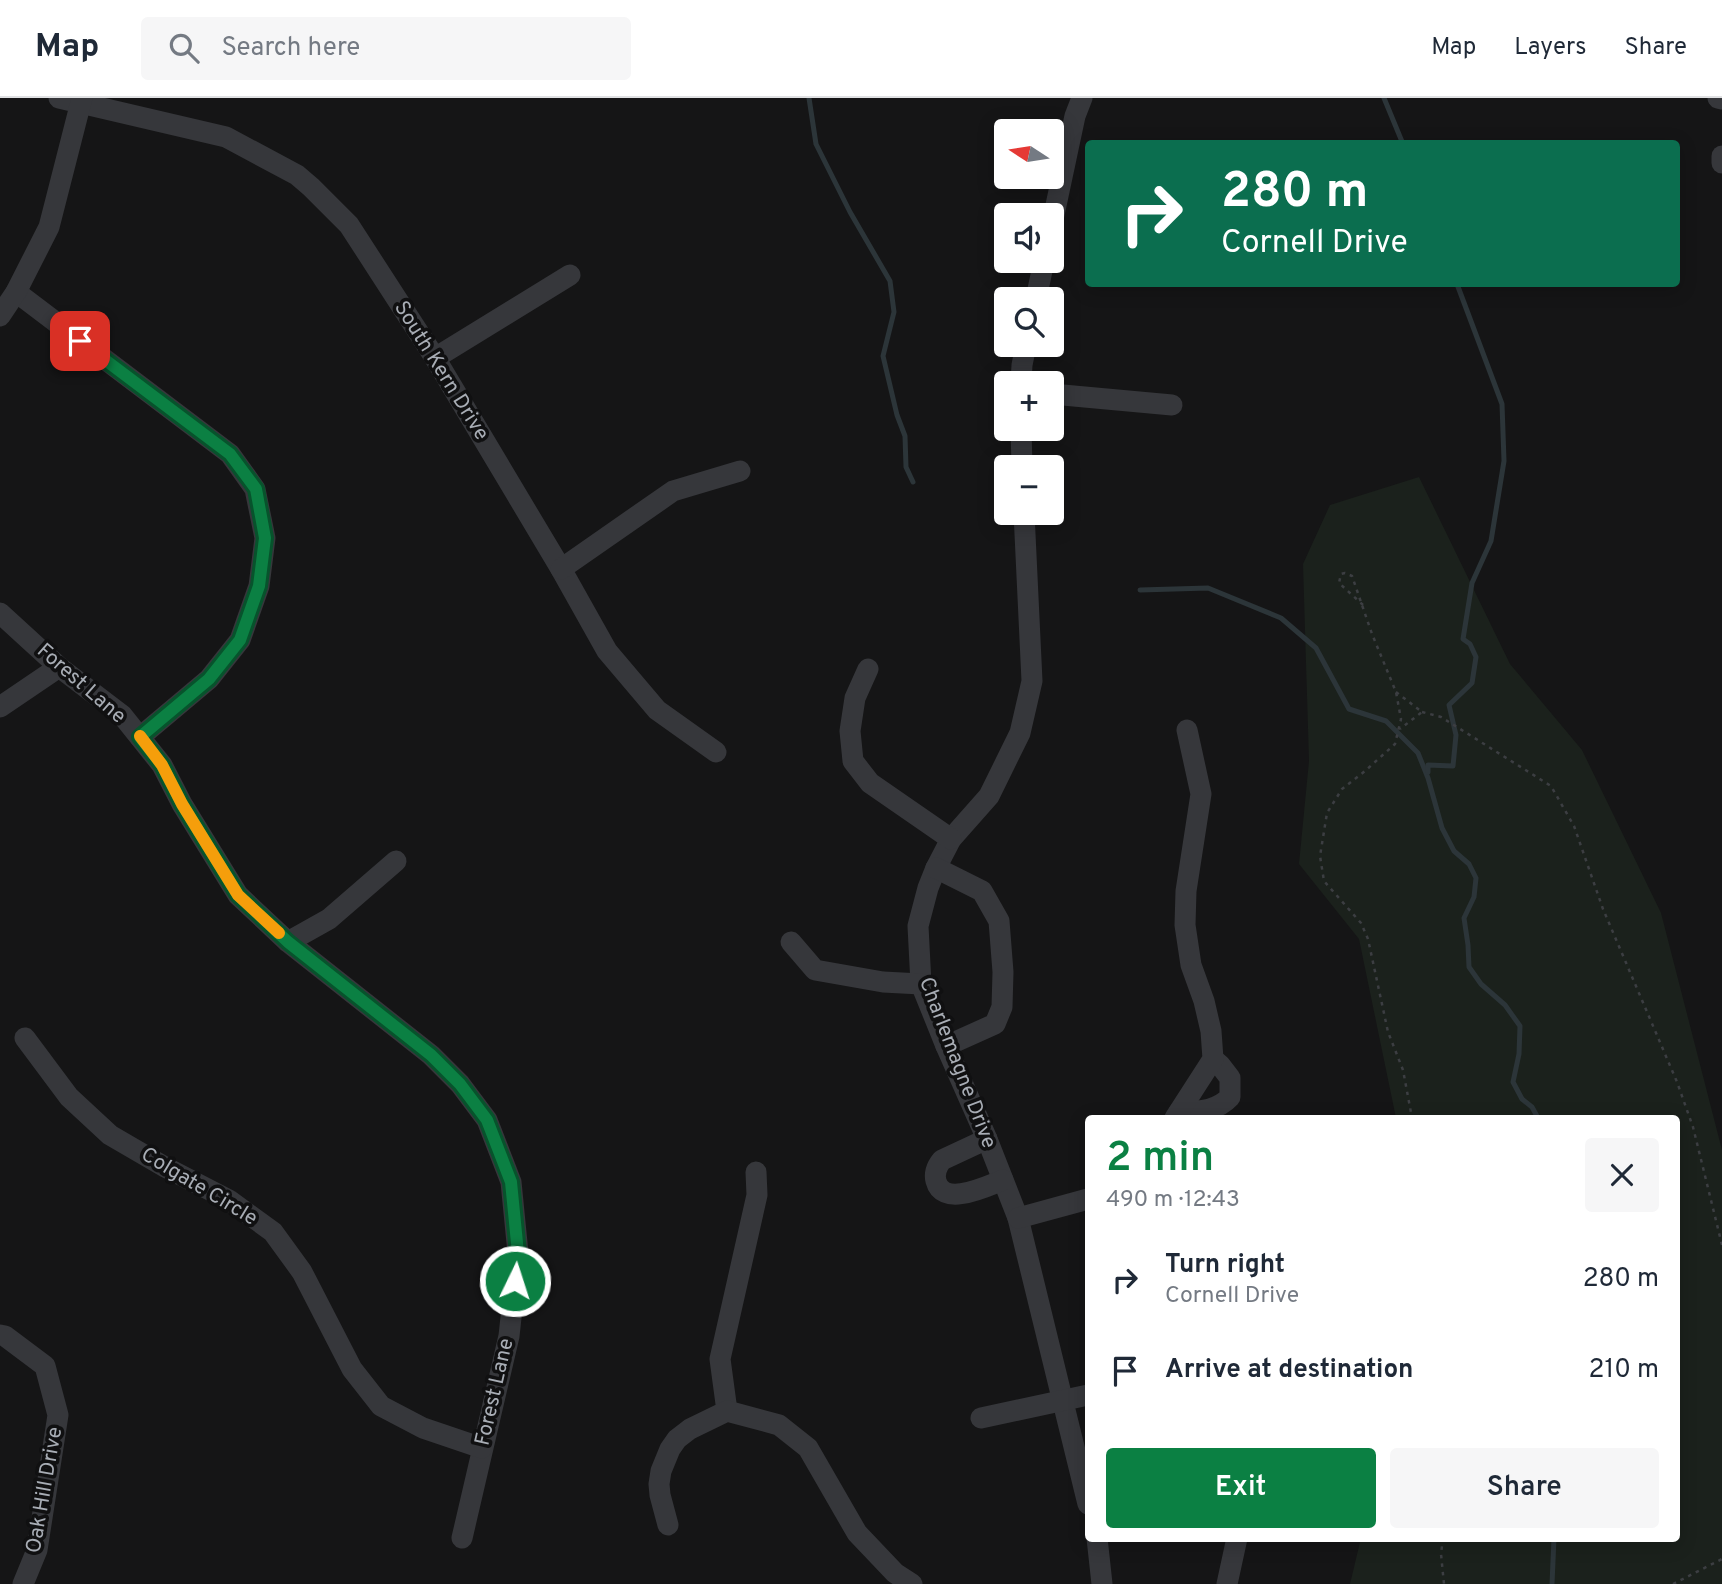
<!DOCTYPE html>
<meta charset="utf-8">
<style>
body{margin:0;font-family:Overpass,sans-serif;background:#f6f6f7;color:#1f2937;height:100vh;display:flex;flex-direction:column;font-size:26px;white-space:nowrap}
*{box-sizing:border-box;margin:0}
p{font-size:23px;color:#747a83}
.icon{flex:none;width:38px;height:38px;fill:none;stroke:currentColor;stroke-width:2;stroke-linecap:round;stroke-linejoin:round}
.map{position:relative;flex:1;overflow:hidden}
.panel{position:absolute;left:1085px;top:1017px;width:595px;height:427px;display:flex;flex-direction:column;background:#fff;border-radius:7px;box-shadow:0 4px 18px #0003}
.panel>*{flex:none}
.guide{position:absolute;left:1085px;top:42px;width:595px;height:147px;border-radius:7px;box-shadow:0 4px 18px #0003;background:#0b6e4f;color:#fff;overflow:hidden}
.needle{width:46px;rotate:282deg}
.tools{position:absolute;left:994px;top:21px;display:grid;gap:14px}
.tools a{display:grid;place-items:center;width:70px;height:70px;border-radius:7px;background:#fff;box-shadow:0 4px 18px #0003;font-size:35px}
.pin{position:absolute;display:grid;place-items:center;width:60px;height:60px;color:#fff;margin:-30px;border-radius:14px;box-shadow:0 4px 10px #0006}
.me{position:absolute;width:77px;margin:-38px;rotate:4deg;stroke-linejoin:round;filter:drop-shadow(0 0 5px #0008)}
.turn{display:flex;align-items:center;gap:24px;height:147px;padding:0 21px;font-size:32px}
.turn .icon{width:91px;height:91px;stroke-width:2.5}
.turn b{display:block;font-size:49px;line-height:60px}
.round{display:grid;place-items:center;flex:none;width:74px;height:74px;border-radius:7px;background:#f6f6f7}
.overview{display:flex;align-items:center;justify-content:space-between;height:119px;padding:0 21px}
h1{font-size:42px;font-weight:600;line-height:52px;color:#0b8043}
.cta{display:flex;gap:14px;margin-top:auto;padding:14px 21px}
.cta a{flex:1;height:80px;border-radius:7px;background:#0b8043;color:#fff;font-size:28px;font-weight:600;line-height:80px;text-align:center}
.cta a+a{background:#f6f6f7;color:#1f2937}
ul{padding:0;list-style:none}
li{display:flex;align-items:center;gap:21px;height:91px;padding:0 21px}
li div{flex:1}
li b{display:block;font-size:26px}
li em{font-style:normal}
header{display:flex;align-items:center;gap:42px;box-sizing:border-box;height:98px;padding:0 35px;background:#fff;border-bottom:2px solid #e0e1e3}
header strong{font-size:33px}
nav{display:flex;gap:38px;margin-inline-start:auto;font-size:24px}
.search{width:490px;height:63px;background:#f6f6f7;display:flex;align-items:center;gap:18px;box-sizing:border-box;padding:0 24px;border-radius:7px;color:#747a83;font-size:26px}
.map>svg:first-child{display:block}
</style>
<header>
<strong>Map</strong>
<div class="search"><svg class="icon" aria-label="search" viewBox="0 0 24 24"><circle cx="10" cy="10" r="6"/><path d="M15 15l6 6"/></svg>Search here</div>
<nav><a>Map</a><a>Layers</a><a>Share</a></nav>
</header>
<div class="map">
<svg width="1722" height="1486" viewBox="0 0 1722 1486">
<rect width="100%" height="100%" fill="#151516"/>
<!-- green -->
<path fill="#1b211c" d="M1419,379L1510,566L1582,652L1661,815L1722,1052V1486H1350L1361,1440H1676V1020H1396L1359,841L1299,766L1309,663L1303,466L1330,407Z"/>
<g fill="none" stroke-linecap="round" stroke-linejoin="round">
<!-- stream -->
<g stroke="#2c3539" stroke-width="5">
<path d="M809,0L816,46L850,114L890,183L894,214L883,258L897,317L905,338L906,369L913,384"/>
<path d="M1384,0L1403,46"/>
<path d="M1140,492L1208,490L1281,520L1316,550L1349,611L1386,623L1418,655L1428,680L1442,730L1454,753L1469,766L1476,780L1474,799L1464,820L1468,847L1469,869L1481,886L1505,907L1520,928L1519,956L1513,984L1522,1001L1532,1009L1538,1020"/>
<path d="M1428,674V667L1453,668L1456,637L1449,607L1472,585L1476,559L1470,546L1463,541L1472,485L1491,443L1504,363L1502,306L1457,186"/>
<path d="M1552,1486L1554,1440"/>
</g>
<!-- path -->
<g stroke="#3c3e42" stroke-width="2.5" stroke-dasharray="3.5 5" stroke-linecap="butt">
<path d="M1363,507L1339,485L1341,476L1345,475L1352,478L1372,536L1396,594L1401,621L1395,646L1365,673L1342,691L1327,715L1320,758L1324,783L1361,825L1368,841L1388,934L1403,972L1412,1020"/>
<path d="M1396,594L1422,614L1400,631"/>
<path d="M1422,614L1441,619L1551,688L1574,728L1603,811L1677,984L1693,1029L1722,1147"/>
<path d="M1443,1440L1441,1456L1444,1486"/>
<path d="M1673,1486L1722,1461"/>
</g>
<!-- minor -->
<g stroke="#36373b" stroke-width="21">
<path d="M59,0L226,39L297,77L311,89L349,127L435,260L561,471L607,553L657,612L716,654"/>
<path d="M1718,0L1722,1"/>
<path d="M1722,58V65"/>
<path d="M1052,126L1075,18L1082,0"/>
<path d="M16,194L230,356L255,391L265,440L259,488L240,542L209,581L140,639"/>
<path d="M1036,201L1044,163"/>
<path d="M0,218L16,194L49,129L82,0"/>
<path d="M435,260L570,177"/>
<path d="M1021,285L1022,267L1026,247"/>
<path d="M1052,296L1172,307"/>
<path d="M1021,331L1022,369"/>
<path d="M1024,415L1032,583L1020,635L989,698L951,741L936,770L928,790L918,828L921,886L946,948L987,1041L1018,1120L1088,1406"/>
<path d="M561,471L673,393L740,373"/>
<path d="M0,515L59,569L122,617L162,667L182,706L238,797L288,844L431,957L460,986L487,1022L511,1084L518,1155L509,1238L462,1440"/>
<path d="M868,571L855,600L850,633L853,663L870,685L951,741"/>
<path d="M0,609L59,569"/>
<path d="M936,770L982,793L999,823L1003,874L1002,909L995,926L946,948"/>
<path d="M288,844L329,821L396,763"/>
<path d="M791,844L815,872L883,884L921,886"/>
<path d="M25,940L69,999L110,1037L165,1069L229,1102L273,1134L302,1174L352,1271L381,1308L423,1330L482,1350"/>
<path d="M1179,1014C1198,1013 1216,1014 1230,999V980L1220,967L1213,961"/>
<path d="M1175,1020L1213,961L1211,933L1204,903L1191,867L1185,827L1186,793L1201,696L1187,632"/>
<path d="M987,1041L942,1062C937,1068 934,1075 936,1083C943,1110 987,1088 1003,1082"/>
<path d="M1018,1120L1088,1101"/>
<path d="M0,1237L5,1238L45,1268L58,1317L37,1452L23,1486"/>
<path d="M727,1313L720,1261L757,1097L756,1074"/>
<path d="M981,1320L1088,1297"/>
<path d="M668,1427L660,1397L659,1386L661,1373L670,1351L677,1341L690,1331L727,1313L779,1327L808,1350L857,1435L895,1475L912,1486"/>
<path d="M1097,1440L1102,1486"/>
<path d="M1227,1486L1237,1440"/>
</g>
</g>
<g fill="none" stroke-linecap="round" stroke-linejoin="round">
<defs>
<path id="route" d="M80,243L230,356L256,391L265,440L259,488L240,542L209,581L140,639L162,667L182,706L238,797L288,844L431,957L460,986L487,1022L511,1084L518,1155L515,1183"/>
</defs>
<!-- route casing -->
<use href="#route" stroke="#07532c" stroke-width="18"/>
<!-- route -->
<use href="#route" stroke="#0b8043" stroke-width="12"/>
<!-- slow -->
<path stroke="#f59e0b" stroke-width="12" d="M140,638L162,667L182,706L238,797L279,835"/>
</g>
<g text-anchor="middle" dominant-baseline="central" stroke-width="7" stroke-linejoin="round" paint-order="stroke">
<!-- street labels -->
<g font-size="21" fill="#a8adb5" stroke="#101011">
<text transform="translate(441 273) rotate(58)">South Kern Drive</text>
<text transform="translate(81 586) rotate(41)">Forest Lane</text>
<text transform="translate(957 965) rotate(69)">Charlemagne Drive</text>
<text transform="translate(199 1089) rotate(31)">Colgate Circle</text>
<text transform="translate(495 1294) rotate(-77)">Forest Lane</text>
<text transform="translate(45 1392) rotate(-80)">Oak Hill Drive</text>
</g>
</g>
</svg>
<div class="tools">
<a><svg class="needle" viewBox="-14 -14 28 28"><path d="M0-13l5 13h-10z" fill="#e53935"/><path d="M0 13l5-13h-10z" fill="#747a83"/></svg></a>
<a><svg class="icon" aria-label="sound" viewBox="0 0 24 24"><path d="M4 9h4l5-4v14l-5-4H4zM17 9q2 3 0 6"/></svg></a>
<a><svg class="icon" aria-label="search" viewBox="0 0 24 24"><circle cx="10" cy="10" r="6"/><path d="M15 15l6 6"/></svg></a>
<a>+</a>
<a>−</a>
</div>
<div class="pin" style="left:80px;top:243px;background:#d93025"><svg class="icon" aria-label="arrive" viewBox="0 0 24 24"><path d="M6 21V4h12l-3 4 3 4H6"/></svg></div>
<svg class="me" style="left:515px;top:1183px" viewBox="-20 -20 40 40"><circle r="17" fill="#0b8043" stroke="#fff" stroke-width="3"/><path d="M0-11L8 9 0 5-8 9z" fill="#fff"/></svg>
<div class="guide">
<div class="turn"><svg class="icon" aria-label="right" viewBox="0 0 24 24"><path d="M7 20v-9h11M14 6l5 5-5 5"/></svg><div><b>280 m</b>Cornell Drive</div></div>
</div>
<section class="panel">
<div class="overview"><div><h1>2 min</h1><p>490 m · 12:43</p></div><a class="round"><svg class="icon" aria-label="close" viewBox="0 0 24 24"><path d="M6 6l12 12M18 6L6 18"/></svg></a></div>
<ul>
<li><svg class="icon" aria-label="right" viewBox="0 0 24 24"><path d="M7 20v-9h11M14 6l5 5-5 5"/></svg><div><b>Turn right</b><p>Cornell Drive</p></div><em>280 m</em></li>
<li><svg class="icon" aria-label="arrive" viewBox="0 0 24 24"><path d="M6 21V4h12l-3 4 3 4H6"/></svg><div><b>Arrive at destination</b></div><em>210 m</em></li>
</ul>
<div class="cta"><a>Exit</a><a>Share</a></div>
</section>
</div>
